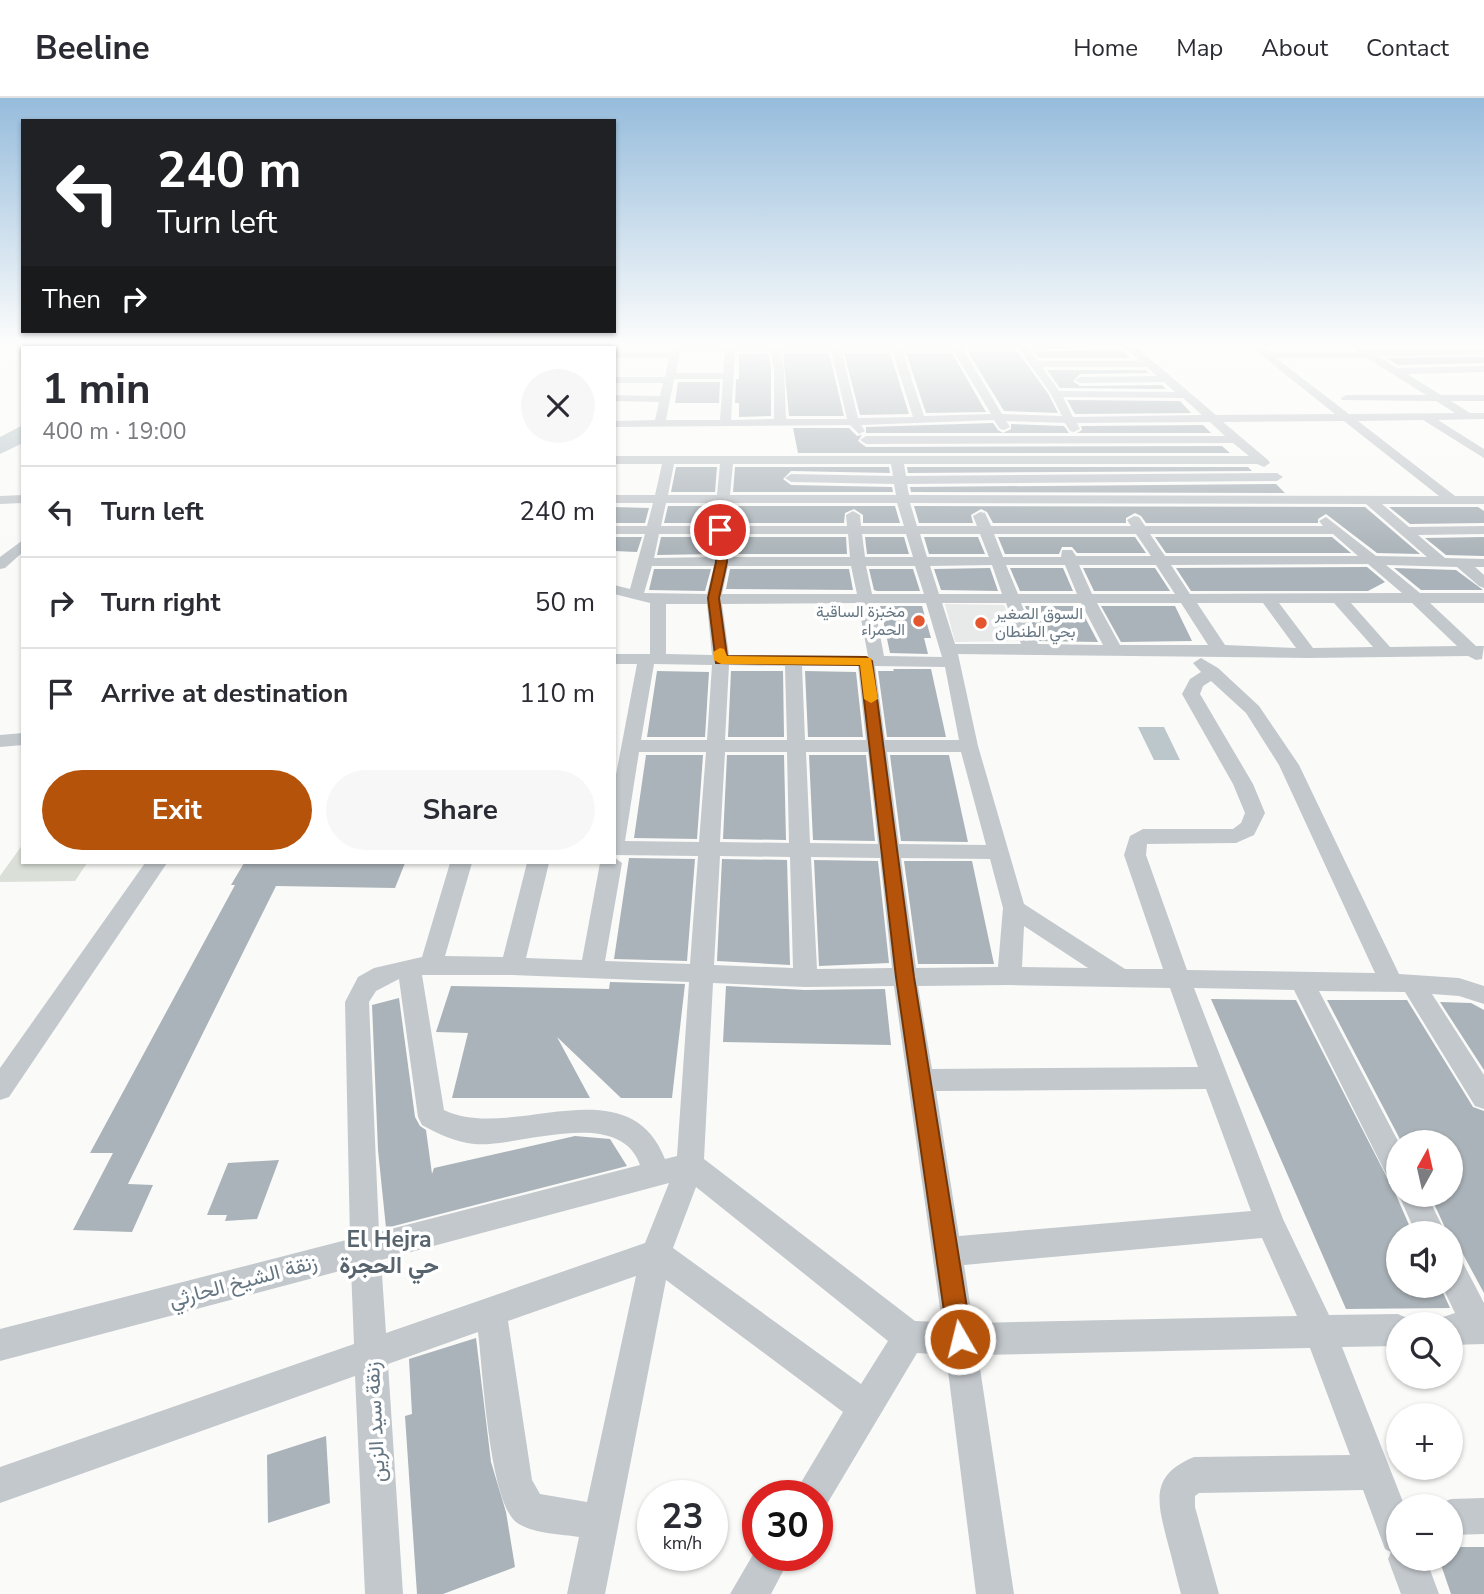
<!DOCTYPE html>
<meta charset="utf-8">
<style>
body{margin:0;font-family:"Nunito Sans",Vazirmatn,sans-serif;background:#f7f7f7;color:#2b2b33;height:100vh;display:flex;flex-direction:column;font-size:26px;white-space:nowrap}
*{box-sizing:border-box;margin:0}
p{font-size:23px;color:#7c7c81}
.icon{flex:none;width:38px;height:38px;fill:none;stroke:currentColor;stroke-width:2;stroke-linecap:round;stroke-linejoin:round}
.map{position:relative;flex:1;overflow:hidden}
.details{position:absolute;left:21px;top:248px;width:595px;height:518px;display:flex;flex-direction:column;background:#fff;border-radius:0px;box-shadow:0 2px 5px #0004}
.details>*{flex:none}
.top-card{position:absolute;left:21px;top:21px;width:595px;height:214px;border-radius:0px;box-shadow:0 2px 5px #0004;background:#202124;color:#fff;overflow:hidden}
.needle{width:46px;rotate:8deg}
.buttons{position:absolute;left:1386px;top:1032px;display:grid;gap:14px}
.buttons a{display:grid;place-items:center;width:77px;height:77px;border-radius:50%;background:#fff;box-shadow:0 2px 5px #0004;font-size:35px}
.speed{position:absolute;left:637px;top:1382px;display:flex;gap:14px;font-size:35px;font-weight:700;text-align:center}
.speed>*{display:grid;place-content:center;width:91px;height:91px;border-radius:50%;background:#fff;box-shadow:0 2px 5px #0004;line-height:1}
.speed small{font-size:18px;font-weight:400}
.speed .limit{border:10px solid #d22;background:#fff;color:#111}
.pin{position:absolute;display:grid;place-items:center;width:60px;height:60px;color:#fff;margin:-30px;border:4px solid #fff;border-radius:50%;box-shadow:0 2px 7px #0007}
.me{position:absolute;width:77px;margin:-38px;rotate:352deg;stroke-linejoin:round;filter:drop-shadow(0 0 5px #0008)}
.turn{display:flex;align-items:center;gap:24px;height:147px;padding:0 21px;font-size:32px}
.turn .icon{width:91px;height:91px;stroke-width:2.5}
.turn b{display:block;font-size:49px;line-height:60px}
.then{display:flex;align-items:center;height:66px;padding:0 21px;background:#0003;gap:14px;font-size:26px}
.round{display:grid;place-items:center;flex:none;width:74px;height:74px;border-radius:37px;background:#f7f7f7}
.overview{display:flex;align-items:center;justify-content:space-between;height:119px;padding:0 21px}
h1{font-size:42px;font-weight:700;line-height:52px}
.primary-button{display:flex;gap:14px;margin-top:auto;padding:14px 21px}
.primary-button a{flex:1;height:80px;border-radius:42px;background:#b45309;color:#fff;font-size:28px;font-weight:700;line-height:80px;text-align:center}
.primary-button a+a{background:#f7f7f7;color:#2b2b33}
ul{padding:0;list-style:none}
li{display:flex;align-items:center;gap:21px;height:91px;padding:0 21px;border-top:2px solid #e1e1e2}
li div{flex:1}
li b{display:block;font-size:26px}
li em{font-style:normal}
header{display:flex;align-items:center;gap:42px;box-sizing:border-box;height:98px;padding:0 35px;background:#fff;border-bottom:2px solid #e1e1e2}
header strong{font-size:33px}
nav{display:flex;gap:38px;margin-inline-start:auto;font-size:24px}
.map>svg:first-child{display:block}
</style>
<header>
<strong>Beeline</strong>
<nav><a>Home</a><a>Map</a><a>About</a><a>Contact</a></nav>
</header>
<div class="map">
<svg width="1484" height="1496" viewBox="0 0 1484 1496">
<rect width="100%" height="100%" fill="#fafaf8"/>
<!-- built -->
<path fill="#e8e9e9" d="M945,506L1004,507L1020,543L955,544Z"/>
<!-- green -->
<path fill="#dadfd7" d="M23,746V765H87L75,783L0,784V778Z"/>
<!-- water -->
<path fill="#bbc7cb" d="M1138,629H1164L1180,662H1154Z"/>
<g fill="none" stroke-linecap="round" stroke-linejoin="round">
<!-- river -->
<g fill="#bbc7cb" fill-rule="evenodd">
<path d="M142,248H163L142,250Z"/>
<path d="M23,327V345L0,356V339Z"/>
</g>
</g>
<!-- building -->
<g fill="#aab3b9">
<path d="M1087,252H1122L1130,260H1039L1034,254Z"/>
<path d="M968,254H1018L1049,297L1058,315L1004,313Z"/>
<path d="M768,255L771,270V318L739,319V305H735L736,281H739V256Z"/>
<path d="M783,255H829L844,318H789Z"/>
<path d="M844,255H890L909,316L860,317Z"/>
<path d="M906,255H952L986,314L926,315Z"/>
<path d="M1484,259V265L1398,267L1387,260Z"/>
<path d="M1047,272H1145L1149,275L1080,276L1073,283L1080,288L1162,287L1166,291L1060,290Z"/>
<path d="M678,284H720L719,305H675Z"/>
<path d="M1067,302L1180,303L1191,315L1075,316Z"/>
<path d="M993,325L998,332L1003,335L1011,331V326L1064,328L1069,335H866V329Z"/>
<path d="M1203,327L1211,335H1077L1082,332L1081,328Z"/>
<path d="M793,330H849L857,338L862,337L858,343L866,349L1222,348L1230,355H798Z"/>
<path d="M676,369H717L715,394H671Z"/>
<path d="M735,369H889L890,375L791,373L783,381L791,387L892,389L893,394H733Z"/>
<path d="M907,369H1248L1252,373L908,375Z"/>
<path d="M1276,386L1285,395L911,394L910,389Z"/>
<path d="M668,408H713L712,425H664Z"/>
<path d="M731,408H895L900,425H863V417L854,411L845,415L844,425H730Z"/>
<path d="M914,408L1365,409L1420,456L1377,455L1326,416L1318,421V425H1146L1141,418L1135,415L1126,420V425H993L987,414L981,411L971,417L973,425H919Z"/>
<path d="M614,409L649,410L645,425H614Z"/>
<path d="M1389,409H1478L1484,413V425L1410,426Z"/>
<path d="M614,439H642L637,454L614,453Z"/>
<path d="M661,439H710L711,456L657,457Z"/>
<path d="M730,439H846L847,456H731Z"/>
<path d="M865,439H904L909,456H867Z"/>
<path d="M924,439H978L985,456H929Z"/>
<path d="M998,439H1135L1146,455H1077L1072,449H1062L1059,456H1005Z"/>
<path d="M1155,439H1332L1351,455H1166Z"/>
<path d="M1484,439V458L1446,457L1425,440Z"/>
<path d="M1367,469L1385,484L1368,493H1191L1176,470Z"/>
<path d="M990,470L998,493L941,492L934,471Z"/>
<path d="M1010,470H1063L1073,493H1020Z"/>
<path d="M1083,470H1155L1170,493H1094Z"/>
<path d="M1394,470L1456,472L1483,492H1421Z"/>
<path d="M654,471H711L705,493L649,492Z"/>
<path d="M730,471H849L853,492L726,491Z"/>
<path d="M869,471H913L920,493H877L874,492Z"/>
<path d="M880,508H922L931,540H924L928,556L890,555Z"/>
<path d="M1025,508H1079L1098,544L1039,543Z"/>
<path d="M1101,508H1175L1192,543L1121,544Z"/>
<path d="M893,571H931L946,639H887L878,573H894Z"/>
<path d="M657,573L709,574L705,639H647Z"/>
<path d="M731,573H783L784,639H728Z"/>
<path d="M805,573L856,574L863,639H808Z"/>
<path d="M646,657H703L697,741L634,740Z"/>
<path d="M727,657H784L786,742L723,741Z"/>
<path d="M809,657H866L875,743L813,742Z"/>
<path d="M890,657H949L968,744L901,743Z"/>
<path d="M629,760L695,761L687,863L614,861Z"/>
<path d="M722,761L787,762L790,867L717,863Z"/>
<path d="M814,762L878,763L889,865L819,868Z"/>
<path d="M904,763H972L994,866H918Z"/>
<path d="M244,765H405L395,790L276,788L128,1086L153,1087L132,1134L73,1132L113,1055H90L235,787H231Z"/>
<path d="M610,884L685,886L672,1000H621L557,939L590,1000H452L468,935L436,934L451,888L609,891Z"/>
<path d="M726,888L805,892L885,891L891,947L723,944Z"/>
<path d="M399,900L415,1019L420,1028L426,1032L432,1076L434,1070L575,1038L610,1041L627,1068L386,1130L378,1052L372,907Z"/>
<path d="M1211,901L1296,902L1396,1097L1413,1136H1398V1188H1440L1450,1210L1346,1211Z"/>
<path d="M1327,902H1407L1473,1009L1484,1013V1195L1452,1136H1448L1430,1097H1451V1045H1402Z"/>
<path d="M1440,904L1471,905L1484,912V972Z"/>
<path d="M279,1062L257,1121L225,1123L227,1117H207L228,1065Z"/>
<path d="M476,1240L491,1364L506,1414L515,1469L443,1496H417L405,1318L412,1316L409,1261Z"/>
<path d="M326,1338L330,1405L268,1425L267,1357Z"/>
<path d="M1451,1449H1484V1496H1451L1439,1461H1451Z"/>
</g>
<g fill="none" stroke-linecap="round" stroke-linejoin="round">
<!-- lane -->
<path stroke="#c3c8cc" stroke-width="10" d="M557,250L568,249"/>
<!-- street -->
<g fill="#c3c8cc" fill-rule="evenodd">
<path d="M671,248H1088L1083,251H1029L1038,263H1140L1124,248H1135L1216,317L1335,316L1250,248H1261L1269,254H1358L1350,248H1362L1368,252L1484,250V256L1378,258L1397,270L1484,268V274L1407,276L1441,297H1484V303H1451L1470,315H1484V321L1438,322L1484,351V360L1423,322L1358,323L1455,398H1484V406H1382L1409,429L1484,428V436L1418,437L1445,460L1484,461V469H1475L1484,477V490L1479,488L1457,469L1386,467L1420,495H1484V505H1430L1476,548H1484L1482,561L1476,562L1468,558L1308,560L958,556L978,648L1024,806L1125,871H1163L1124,757L1130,738L1143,731H1233L1241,725L1245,715L1233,686L1182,596L1190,581L1201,574L1193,565L1201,560L1218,570L1259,608L1299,667L1399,876L1459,880L1484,888V906L1459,898L1432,896L1484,977V1011L1475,1008L1405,894L1319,893L1399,1045L1398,1084L1388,1080L1294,892L1194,890L1283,1121L1329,1217L1398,1216L1409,1221L1412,1227H1398V1248L1342,1249L1405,1409H1398V1461H1426L1439,1496H1401L1388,1461L1391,1454L1385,1451L1363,1392L1199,1395L1195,1398V1409L1219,1496H1181C1176,1478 1172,1460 1167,1442C1157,1403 1150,1377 1194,1359L1350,1357L1310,1250L978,1257L1014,1496H976L946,1257L917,1255L824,1411L817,1413V1398H793L843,1314L666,1182L605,1496H567L579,1439C561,1436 532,1436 516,1424C489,1401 483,1273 478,1234L388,1266L403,1496H365L355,1278L0,1405V1369L354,1246L351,1170L0,1263V1231L350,1141L345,904L358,879L374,870L422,859L450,765H472L445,858L503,859L527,765H549L526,860L582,862L600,765H614V759L622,765L605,863L690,866L698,758L614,757V687L637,566H614V556H650V505L614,496V487L630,491L645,436H614V428H647L653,405H614V397H655L662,366H614V358H1249L1233,345L866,346L860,342L866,338H1225L1210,324L1077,325L1080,331L1074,334L1070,333L1065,325L1006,323L1010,329L1004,332L1000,331L994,322L861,327L865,333L859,336L850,327L614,329V323L655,322L659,304L614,303V297L660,298L663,285H614V279H665L669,260H614V254H670ZM963,251H1019L1051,296L1062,318L1002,316ZM770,252L774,270V321L731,322L735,253ZM780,252H831L847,321H786L784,270ZM841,252H892L913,319L858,320ZM902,252H953L991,316L924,318ZM680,253H725L723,275H676ZM1276,260H1367L1426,297H1346L1341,300L1342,302L1436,303L1455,315L1349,316ZM1042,269H1147L1157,278L1080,279L1075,282L1080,285L1164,284L1175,294L1059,293ZM674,281H723L720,322H666ZM1063,299L1183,300L1202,317L1073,319ZM1344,323L1439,398L909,397L907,386L1277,383L1283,379L1277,375L906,378L904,366H1257L1264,369L1270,365L1268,362L1223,324ZM674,366H720L717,397H668ZM733,366H891L893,378L791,376L785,380L791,384L894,386L896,397H730ZM666,405H716L714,428H661ZM729,405H897L904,428H861L860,417L853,413L846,417L847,428H727ZM910,405L1366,406L1427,459L1376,458L1326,419L1319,423L1323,428H1145L1139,419L1134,418L1127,422L1131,428H991L985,415L980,414L973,418L977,428H917ZM659,436H713L714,459L654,460ZM727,436H848L850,459H729ZM862,436H906L913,459H865ZM920,436H980L989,459H927ZM994,436H1136L1151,458H1076L1072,452H1062L1061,459H1003ZM1150,436H1333L1358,458H1165ZM1368,466L1402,495L1190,496L1171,467ZM992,467L1002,496H939L930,468ZM1006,467H1065L1077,496H1018ZM1079,467H1156L1175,496H1092ZM652,468H714L707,496L644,495ZM728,468H851L857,496H722ZM866,468H915L924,496H872ZM858,505L868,558L729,557L722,506ZM874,505H926L942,559L884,558ZM942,505H1006L1021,546H955ZM1021,505H1081L1103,547L1038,546ZM1097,505H1181L1208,547H1120ZM1197,505H1263L1296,550L1225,547ZM1279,505H1334L1373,549L1313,550ZM1351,505H1412L1457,548L1390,549ZM666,506H707L712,557L666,556ZM654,566L712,567L707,642H641ZM729,567L785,568L787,642H725ZM802,568H858L866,642H805ZM875,568L945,569L959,642H885ZM1211,583L1246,615L1279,667L1375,875L1187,872L1146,757L1147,746L1236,745L1254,737L1265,715L1253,686L1200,596L1203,588ZM639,654H706L699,744L625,743ZM725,654H787L789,745L720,744ZM806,654H868L878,746L810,745ZM887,654H961L986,747L899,746ZM720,758L790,759L793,870L714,867ZM811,759L880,760L892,870L817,871ZM901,760L990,761L1003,810L998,869L916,870ZM1024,828L1088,870L1022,869ZM422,877H512L689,884L677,1058L665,1061C627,965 511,1045 444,1012ZM399,881L418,1019L422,1027C438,1036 456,1044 474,1046C518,1050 619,1007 640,1067L379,1134L369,904L376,893ZM713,885L805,889L894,888L942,1224L915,1223L704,1061ZM1009,887L1170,890L1198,969L932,971L918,888ZM1206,991L1251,1113L959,1138L936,993ZM669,1085L645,1145L386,1235L381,1162ZM696,1089L888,1243L861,1286L673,1150ZM1262,1140L1297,1218L973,1225L964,1167ZM636,1178L587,1404L540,1396L532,1382L508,1223Z"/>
<path d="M23,397V405L0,406V398Z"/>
<path d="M23,442V454L5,470L0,471V459Z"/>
<path d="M23,635V647L0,649V637Z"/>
<path d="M145,765H167L9,999L0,1002V970Z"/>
<path d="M1398,1095L1427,1097L1446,1136H1416Z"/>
<path d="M1451,1159L1462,1163L1484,1205V1246L1451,1247V1227H1437L1440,1220L1455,1215L1442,1188H1451Z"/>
<path d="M1484,1400V1436L1451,1437V1409H1437L1438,1406L1451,1401Z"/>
<path d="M758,1448V1458H791L771,1496H730Z"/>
</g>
</g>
<!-- sky -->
<linearGradient id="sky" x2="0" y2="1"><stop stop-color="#96bcdc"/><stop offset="0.54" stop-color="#fdfdfc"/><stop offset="1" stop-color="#fdfdfc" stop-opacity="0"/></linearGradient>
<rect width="1484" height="458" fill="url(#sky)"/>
<!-- route -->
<path fill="#b45309" stroke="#753606" stroke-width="2" d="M720,429L725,432L727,464L719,500L727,558L866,559L872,563L914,879L972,1241L969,1250L960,1253L951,1250L948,1241L896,879L860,567L716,565L708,500L716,464L715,432Z"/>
<!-- slow -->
<path fill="#f59e0b" d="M720,550L724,551L727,558L871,560L878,601L871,605L864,601L860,567L721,566L714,562L713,554Z"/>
<!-- markers -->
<g fill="#e4572e" stroke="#fff" stroke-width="2.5">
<circle cx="919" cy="523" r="7"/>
<circle cx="981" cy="525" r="7"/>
</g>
<g text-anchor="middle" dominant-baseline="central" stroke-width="7" stroke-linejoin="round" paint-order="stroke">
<!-- far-poi labels -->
<g font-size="16" fill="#657683" stroke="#fff" text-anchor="end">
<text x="905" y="514">مخبزة الساقية<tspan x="905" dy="18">الحمراء</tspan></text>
<text x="995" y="516" text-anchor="start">السوق الصغير<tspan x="995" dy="18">بحي الطنطان</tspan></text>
</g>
<!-- near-street labels -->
<g font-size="21" fill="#657683" stroke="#fff">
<text transform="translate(243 1183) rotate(-15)">زنقة الشيخ الحارثي</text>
<text transform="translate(375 1324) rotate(-93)">زنقة سيد الزين</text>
</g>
<!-- near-neighbourhood labels -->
<g font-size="23" font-weight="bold" fill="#57646e" stroke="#fff">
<text x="389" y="1141">El Hejra<tspan x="389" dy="26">حي الحجرة</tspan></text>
</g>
</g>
</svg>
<div class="buttons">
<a><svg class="needle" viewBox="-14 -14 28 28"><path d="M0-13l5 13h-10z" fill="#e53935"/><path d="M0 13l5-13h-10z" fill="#7c7c81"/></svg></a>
<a><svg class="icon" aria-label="sound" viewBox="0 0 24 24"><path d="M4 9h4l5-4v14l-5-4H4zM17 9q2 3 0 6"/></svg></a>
<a><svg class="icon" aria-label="search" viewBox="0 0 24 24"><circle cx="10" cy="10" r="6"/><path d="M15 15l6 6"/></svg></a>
<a>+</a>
<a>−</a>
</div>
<div class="speed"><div>23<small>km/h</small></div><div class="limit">30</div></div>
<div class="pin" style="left:720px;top:432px;background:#d93025"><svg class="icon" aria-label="arrive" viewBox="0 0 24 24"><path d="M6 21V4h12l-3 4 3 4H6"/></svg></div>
<svg class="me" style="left:960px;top:1241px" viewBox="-20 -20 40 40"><circle r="17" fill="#b45309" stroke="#fff" stroke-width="3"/><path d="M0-11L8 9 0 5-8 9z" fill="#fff"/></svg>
<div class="top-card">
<div class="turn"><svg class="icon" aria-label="left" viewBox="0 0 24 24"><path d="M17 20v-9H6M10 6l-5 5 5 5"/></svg><div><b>240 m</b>Turn left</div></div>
<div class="then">Then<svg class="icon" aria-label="right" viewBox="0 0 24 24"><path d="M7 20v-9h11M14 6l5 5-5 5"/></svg></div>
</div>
<section class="details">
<div class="overview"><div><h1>1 min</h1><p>400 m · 19:00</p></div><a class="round"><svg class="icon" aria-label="close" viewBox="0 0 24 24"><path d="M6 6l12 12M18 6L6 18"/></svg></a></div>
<ul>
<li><svg class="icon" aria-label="left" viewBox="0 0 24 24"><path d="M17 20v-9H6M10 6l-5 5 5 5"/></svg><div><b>Turn left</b></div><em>240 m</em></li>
<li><svg class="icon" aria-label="right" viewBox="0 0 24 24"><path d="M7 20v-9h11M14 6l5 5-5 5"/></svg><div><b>Turn right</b></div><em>50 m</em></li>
<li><svg class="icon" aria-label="arrive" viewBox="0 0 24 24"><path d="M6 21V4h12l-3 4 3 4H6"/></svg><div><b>Arrive at destination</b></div><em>110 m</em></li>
</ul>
<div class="primary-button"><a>Exit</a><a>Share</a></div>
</section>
</div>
